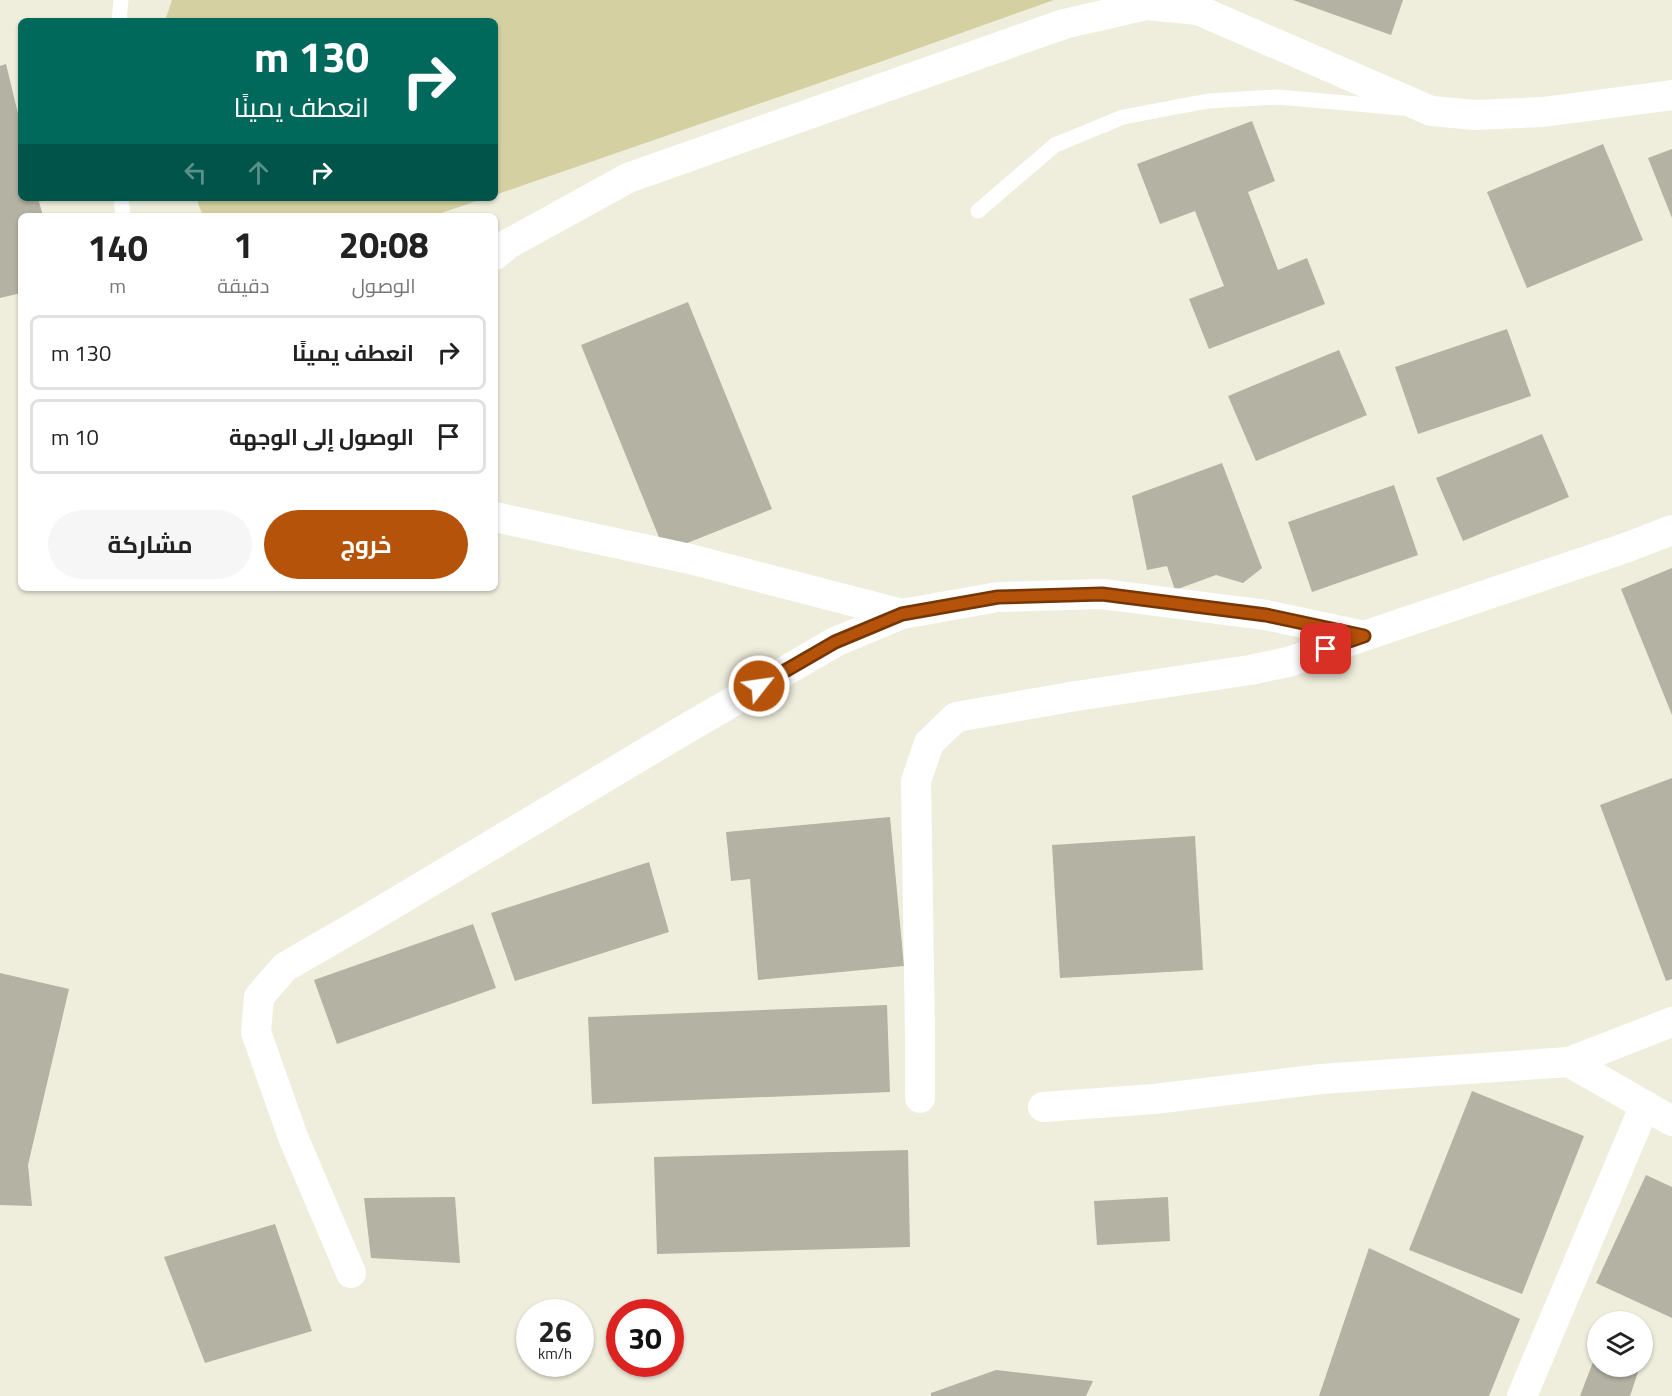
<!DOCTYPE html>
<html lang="ar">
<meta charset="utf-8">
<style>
body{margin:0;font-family:"Titillium Web",Cairo,sans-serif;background:#f6f6f6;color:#222;direction:rtl;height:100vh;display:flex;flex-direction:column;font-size:22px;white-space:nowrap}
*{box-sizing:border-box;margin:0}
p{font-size:20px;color:#767676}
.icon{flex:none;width:33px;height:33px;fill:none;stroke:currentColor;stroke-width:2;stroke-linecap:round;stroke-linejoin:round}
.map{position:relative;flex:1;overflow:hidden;direction:ltr}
.sheet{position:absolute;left:18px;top:213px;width:480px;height:378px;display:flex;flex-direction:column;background:#fff;border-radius:9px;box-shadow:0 2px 4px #0004;direction:rtl}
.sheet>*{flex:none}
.hud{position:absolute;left:18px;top:18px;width:480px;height:183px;border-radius:9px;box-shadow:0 2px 4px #0004;direction:rtl;background:#00695c;color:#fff;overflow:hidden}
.buttons{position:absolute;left:1587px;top:1311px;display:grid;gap:12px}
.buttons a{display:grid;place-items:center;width:66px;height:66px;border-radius:50%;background:#fff;box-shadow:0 2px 4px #0004;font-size:30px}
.speed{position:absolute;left:516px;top:1299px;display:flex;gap:12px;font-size:30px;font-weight:700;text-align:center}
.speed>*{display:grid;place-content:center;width:78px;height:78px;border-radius:50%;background:#fff;box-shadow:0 2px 4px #0004;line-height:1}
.speed small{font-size:15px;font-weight:400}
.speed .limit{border:9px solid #d22;background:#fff;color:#111}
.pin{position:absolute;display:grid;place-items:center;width:51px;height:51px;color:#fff;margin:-26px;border-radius:12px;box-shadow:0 3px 9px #0006}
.me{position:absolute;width:66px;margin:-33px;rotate:60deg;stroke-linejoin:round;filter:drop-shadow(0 0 4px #0008)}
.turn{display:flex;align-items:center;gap:21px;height:126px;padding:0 30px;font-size:27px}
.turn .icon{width:78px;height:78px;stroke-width:2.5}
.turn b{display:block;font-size:42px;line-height:51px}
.lanes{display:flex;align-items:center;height:57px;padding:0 30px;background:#0003;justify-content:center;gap:30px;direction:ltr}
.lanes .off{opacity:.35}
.eta{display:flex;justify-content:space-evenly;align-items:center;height:102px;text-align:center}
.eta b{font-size:36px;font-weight:700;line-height:42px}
.primary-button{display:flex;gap:12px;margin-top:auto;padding:12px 30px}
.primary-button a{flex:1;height:69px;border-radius:36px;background:#b45309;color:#fff;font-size:24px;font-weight:700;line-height:69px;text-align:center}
.primary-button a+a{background:#f6f6f6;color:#222}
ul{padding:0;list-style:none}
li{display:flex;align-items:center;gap:18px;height:75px;margin:0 12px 9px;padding:0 18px;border:3px solid #e0e0e0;border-radius:9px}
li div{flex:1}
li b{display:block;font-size:22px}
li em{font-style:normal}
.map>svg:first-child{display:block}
</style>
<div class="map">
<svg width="1672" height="1396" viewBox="0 0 1672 1396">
<rect width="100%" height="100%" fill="#efeedd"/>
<!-- green -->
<g fill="#d5d0a1">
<path d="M172,0H1054L880,62L495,195V21H165Z"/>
<path d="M196,198H485L433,216H203Z"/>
</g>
<!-- building -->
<g fill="#b3b2a3">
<path d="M1293,0H1403L1391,35Z"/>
<path d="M6,64L21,126V198H38L43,216H21V293L0,298V66Z"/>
<path d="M1252,121L1275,181L1248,192L1278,270L1307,258L1325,304L1209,349L1189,299L1224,286L1195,211L1160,224L1137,164Z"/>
<path d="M1603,144L1643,240L1527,288L1487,192Z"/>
<path d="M1672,149V218L1648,158Z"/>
<path d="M688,302L772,509L665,552L581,345Z"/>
<path d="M1507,329L1531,396L1418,434L1395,367Z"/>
<path d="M1339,350L1367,415L1256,461L1228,396Z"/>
<path d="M1542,434L1569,497L1463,541L1436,478Z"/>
<path d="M1222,463L1262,568L1243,583L1216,575L1175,590L1167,566L1147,570L1132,496Z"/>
<path d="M1394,485L1418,555L1312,592L1288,522Z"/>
<path d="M1672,568V715L1621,589Z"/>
<path d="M1672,778V979L1666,981L1600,805Z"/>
<path d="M890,817L904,966L758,980L750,879L731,881L726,832Z"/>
<path d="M1195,836L1203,970L1060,978L1052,845Z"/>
<path d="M649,862L669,932L515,981L491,913Z"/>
<path d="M473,924L496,988L337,1044L314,980Z"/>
<path d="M0,973L69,989L28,1165L32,1206L0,1205Z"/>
<path d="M887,1005L890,1092L592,1104L588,1017Z"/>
<path d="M1472,1091L1584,1136L1522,1294L1409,1250Z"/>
<path d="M908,1150L910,1247L657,1254L654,1157Z"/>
<path d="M1646,1175L1672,1187V1318L1596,1283Z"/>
<path d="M455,1197L460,1263L371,1258L364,1198Z"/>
<path d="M1168,1197L1170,1241L1097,1245L1094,1201Z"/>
<path d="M275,1224L312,1331L205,1363L164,1257Z"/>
<path d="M1369,1248L1520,1319L1489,1396H1319Z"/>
<path d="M1598,1349V1366H1640L1630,1396H1580Z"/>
<path d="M996,1370L1093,1381L1086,1396H931V1393Z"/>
</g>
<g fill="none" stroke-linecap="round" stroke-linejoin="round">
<!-- lane -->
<g stroke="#fff" stroke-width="15">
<path d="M119,21L121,0"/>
<path d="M121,198L123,216"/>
<path d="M978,211L1055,145L1123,117L1208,101L1278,97L1402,108"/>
</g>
<!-- street -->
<g stroke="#fff" stroke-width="30">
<path d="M495,255L508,244L628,178L1064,24L1147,5L1198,10L1431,111L1476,115L1543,112L1672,95"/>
<path d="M495,517L690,559L902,614"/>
<path d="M1569,1062L1672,1121"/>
<path d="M920,1098V1034L916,781L929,743L956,717L1076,696L1250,670L1288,662L1364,636"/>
<path d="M1043,1107L1154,1099L1321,1079L1569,1062L1672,1022"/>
<path d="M351,1273L293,1137L256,1032L259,997L285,967L356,926L684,730L835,642L902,614L998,597L1102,594L1266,615L1364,636L1628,547L1672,530"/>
<path d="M1522,1396L1645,1105"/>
</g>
</g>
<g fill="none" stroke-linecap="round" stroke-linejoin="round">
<defs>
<path id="route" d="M759,686L835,642L902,614L998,597L1102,594L1266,615L1364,636L1326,649"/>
</defs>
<!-- route casing -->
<use href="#route" stroke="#753606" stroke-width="15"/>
<!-- route -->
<use href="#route" stroke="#b45309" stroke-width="10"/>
</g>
</svg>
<div class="buttons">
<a><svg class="icon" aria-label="layers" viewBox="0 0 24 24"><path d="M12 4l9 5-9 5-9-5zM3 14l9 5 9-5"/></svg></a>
</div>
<div class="speed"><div>26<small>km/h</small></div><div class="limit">30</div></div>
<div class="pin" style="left:1326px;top:649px;background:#d93025"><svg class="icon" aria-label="arrive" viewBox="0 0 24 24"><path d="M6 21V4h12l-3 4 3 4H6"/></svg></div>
<svg class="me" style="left:759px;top:686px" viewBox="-20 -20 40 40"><circle r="17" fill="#b45309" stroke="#fff" stroke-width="3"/><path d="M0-11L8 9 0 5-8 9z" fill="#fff"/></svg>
<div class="hud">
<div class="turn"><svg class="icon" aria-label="right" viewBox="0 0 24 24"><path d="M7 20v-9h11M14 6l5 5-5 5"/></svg><div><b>130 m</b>انعطف يمينًا</div></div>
<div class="lanes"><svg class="icon off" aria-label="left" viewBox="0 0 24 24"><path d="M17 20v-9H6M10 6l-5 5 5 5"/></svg><svg class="icon off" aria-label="ahead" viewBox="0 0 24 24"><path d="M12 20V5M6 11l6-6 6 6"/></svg><svg class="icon" aria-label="right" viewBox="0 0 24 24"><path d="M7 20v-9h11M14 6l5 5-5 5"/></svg></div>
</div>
<section class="sheet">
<div class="eta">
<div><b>20:08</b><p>الوصول</p></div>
<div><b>1</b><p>دقيقة</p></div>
<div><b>140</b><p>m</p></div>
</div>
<ul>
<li><svg class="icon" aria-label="right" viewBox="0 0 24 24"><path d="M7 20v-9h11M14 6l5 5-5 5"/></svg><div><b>انعطف يمينًا</b></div><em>130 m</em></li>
<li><svg class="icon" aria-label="arrive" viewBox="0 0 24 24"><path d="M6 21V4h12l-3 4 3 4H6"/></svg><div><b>الوصول إلى الوجهة</b></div><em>10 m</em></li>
</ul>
<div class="primary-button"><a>خروج</a><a>مشاركة</a></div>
</section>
</div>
